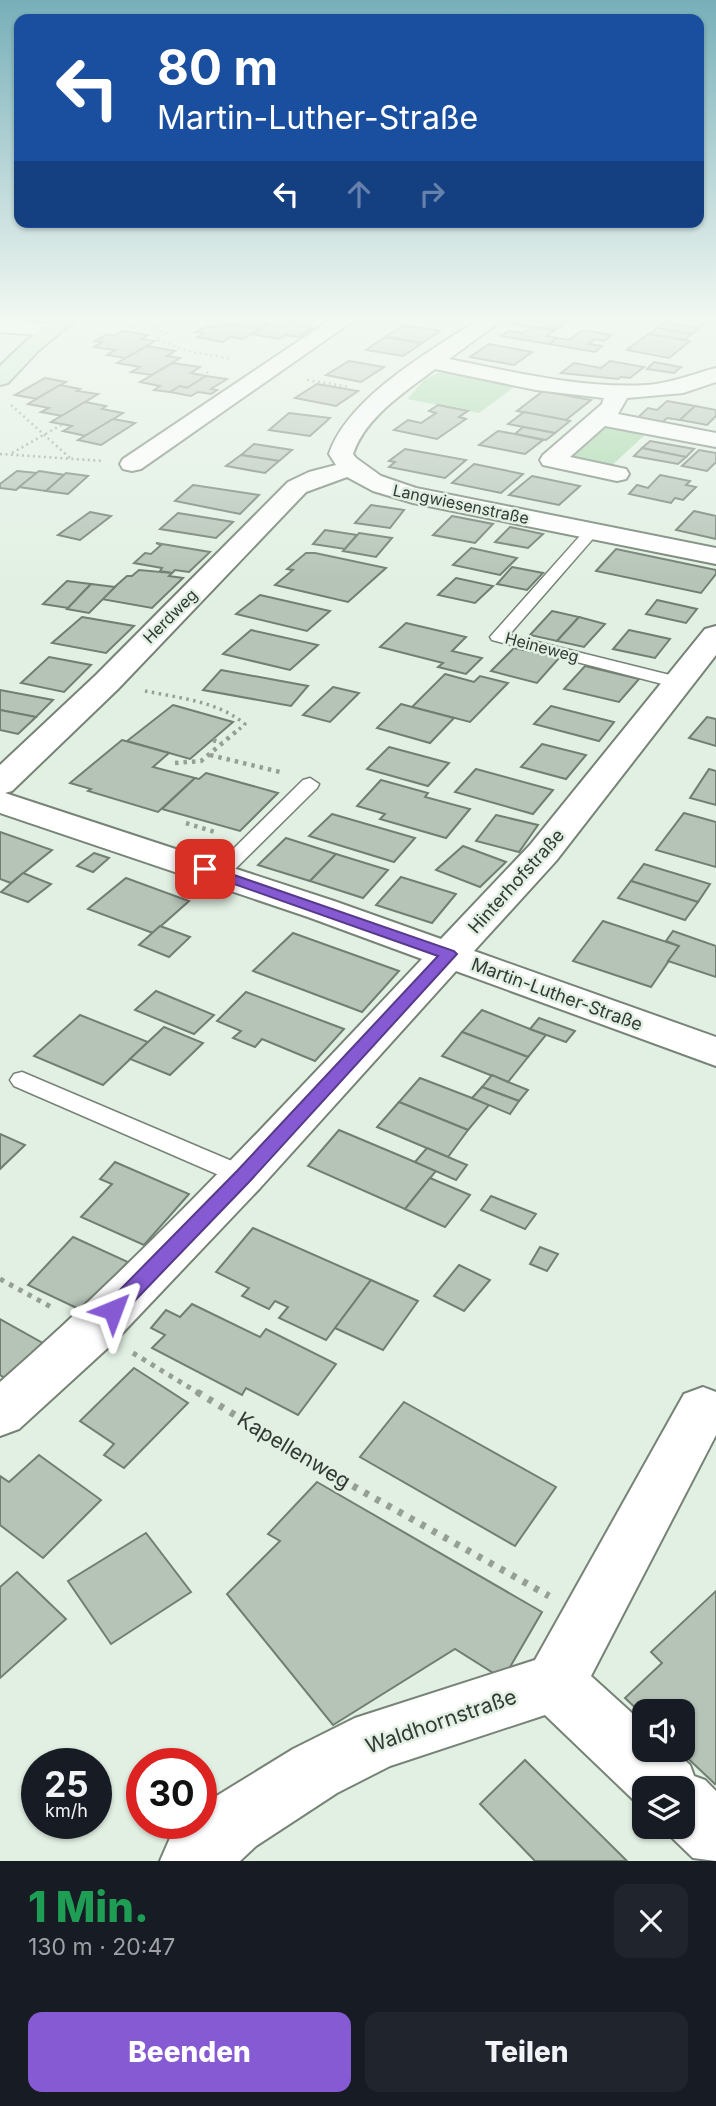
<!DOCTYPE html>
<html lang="de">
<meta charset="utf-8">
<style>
body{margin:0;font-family:Inter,sans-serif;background:#20242c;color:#f1f3f6;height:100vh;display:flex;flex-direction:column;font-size:26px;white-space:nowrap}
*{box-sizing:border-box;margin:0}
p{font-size:23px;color:#9ea1a6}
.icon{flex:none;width:38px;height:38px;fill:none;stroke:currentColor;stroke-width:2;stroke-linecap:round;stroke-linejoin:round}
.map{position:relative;height:1861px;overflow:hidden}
.details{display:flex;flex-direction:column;background:#171b24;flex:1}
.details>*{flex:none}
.guide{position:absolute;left:14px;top:14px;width:690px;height:214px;border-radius:14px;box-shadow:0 2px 5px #0004;background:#1a4fa0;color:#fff;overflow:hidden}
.controls{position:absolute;left:632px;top:1699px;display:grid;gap:14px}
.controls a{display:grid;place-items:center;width:63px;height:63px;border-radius:14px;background:#171b24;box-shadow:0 2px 5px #0004;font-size:35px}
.speed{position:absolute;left:21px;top:1748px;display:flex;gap:14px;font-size:35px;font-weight:700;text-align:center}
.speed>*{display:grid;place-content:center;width:91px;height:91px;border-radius:50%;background:#171b24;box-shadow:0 2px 5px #0004;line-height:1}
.speed small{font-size:18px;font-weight:400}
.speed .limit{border:10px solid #d22;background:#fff;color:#111}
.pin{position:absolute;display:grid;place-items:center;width:60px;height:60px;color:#fff;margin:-30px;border-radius:14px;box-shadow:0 4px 10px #0006}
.me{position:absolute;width:77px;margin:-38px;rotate:44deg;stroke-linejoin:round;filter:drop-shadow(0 0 5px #0008)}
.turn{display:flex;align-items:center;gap:24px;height:147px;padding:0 28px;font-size:32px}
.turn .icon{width:91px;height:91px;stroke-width:2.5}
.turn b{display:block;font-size:49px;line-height:60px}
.lanes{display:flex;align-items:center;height:66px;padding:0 28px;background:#0003;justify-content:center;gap:35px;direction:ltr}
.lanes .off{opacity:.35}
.round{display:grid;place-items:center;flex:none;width:74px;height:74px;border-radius:14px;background:#20242c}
.headline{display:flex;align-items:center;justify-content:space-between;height:119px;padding:0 28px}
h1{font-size:42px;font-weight:800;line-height:52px;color:#1e9e55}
.cta{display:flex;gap:14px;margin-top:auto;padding:14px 28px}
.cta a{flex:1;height:80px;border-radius:14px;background:#865ad3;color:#fff;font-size:28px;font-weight:800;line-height:80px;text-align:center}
.cta a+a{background:#20242c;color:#f1f3f6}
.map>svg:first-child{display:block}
</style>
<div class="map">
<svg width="716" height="1861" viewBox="0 0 716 1861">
<rect width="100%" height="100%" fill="#e2f0e3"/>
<!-- green -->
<g fill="#a5d7a9">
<path d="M438,373H452L517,385L479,413L407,399L426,378Z"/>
<path d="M610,424L648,432L611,466L571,458Z"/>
</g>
<!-- building -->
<g fill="#b6c4b7" stroke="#717e72" stroke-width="2">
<path d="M545,318L571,319L555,330L513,324L520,319L539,322Z"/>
<path d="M670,318H682L706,322L699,328L665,322Z"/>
<path d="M277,319L296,322L302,319L315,321L305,327L312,328L298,337L285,335L279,339L252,334Z"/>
<path d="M249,320L270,323L243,339L230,337L223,342L197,337L204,333L196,332L206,326L213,327L221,322L241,325Z"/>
<path d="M665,322L699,328L692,334L657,328Z"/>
<path d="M404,325L440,331L422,343L385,337Z"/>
<path d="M532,327L555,330L547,336L557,338L549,344L501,336L508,331L523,333Z"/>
<path d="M657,328L692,334L684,340L650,334Z"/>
<path d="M583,330L612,335L604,341L594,339L589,344L602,346L595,352L549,344L557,338L569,340Z"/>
<path d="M123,331L148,335L141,339L155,341L126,358L107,355L115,350L94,347L102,342L95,341L107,334L115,336Z"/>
<path d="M648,334L690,341L669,358L627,350Z"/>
<path d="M385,337L422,343L403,356L366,350Z"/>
<path d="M489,344L532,352L514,365L470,357Z"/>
<path d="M147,346L175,351L167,356L180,358L152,375L131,372L140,367L117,363Z"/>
<path d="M349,361L384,367L361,382L326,375Z"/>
<path d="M610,361L644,367L630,378L621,377L618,379L561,373L574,363L601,368Z"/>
<path d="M654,362L681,367L674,373L647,369Z"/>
<path d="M173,363L200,367L191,373L206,376L187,388L180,386L170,392L154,390L160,386L140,382Z"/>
<path d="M206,376L227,379L211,389L217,390L211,394L198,392L191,396L170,392L180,386L187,388Z"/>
<path d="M45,378L66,382L37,399L15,395Z"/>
<path d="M317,384L358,391L336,406L295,398Z"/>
<path d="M60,385L80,389L77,391L98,394L62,416L41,412L49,408L28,404Z"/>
<path d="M543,391L591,400L566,420L517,411Z"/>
<path d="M667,401L695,406L680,420L667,418L659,425L634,421L648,408L657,410Z"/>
<path d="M85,402L106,406L102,409L123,413L86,436L63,431L72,426L51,422Z"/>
<path d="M438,405L468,411L459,417L466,419L437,439L394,430L408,420L421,423L436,413L429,411Z"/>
<path d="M695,406L716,410V416L707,425L680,420Z"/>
<path d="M524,412L566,420L570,421L555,433L508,424Z"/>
<path d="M289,413L330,418L310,436L269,430Z"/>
<path d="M113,419L135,423L101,445L78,440Z"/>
<path d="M523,427L555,433L546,440L515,434Z"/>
<path d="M498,431L515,434L543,440L525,454L479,445Z"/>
<path d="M650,441L694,449L686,457L642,448Z"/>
<path d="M254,444L292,450L279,461L241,455Z"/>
<path d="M642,448L686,457L678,464L634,456Z"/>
<path d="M405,449L466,460L445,478L389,467L395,462L389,461Z"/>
<path d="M699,450L716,453V462L707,471L682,466Z"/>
<path d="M241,455L279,461L265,473L226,466Z"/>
<path d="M474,464L523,474L501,493L452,483Z"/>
<path d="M17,471L37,473L16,490L0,488V484Z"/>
<path d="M39,471L65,475L46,491L19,487Z"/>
<path d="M66,473L88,476L68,494L46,491Z"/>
<path d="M660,475L690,481L686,485L696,487L683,500L675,498L671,503L629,494L637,485L648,488Z"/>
<path d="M532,476L580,486L559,505L509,495Z"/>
<path d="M193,485L259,495L240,514L175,501Z"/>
<path d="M371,505L404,510L390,528L355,523Z"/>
<path d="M694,511L716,516V539L676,530Z"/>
<path d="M90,512L111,516L80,540L58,535Z"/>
<path d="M178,513L233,522L216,538L160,529Z"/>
<path d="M452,516L493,524L475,543L433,535Z"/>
<path d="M510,527L543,534L528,548L495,542Z"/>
<path d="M325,530L357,535L345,549L313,544Z"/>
<path d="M359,533L392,538L376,557L343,551Z"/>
<path d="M156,543L210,552L189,572L175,570L172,573L160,571L162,568L134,563L145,553L151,554L161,545Z"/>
<path d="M471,548L517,558L500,575L453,565Z"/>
<path d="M616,549L716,570V574L701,593L596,571Z"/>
<path d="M306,553H315L386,568L348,602L275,585L293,570L287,569Z"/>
<path d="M512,567L543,573L527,590L497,584Z"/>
<path d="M139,570L172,573L169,576L183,578L152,608L101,599L127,576H132Z"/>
<path d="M456,578L493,586L475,603L438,595Z"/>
<path d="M67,581L91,584L68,608L43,604Z"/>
<path d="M91,584L115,587L89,613L67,609Z"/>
<path d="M260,595L330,611L307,631L236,614Z"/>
<path d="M657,600L697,609L686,623L646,614Z"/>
<path d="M552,611L579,617L557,641L530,635Z"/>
<path d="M82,617L134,626L106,653L52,643Z"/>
<path d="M579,617L605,624L584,647L557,641Z"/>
<path d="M406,623L466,637L452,651L482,658L466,674L438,667L443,663L380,647Z"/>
<path d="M251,630L318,645L290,670L223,654Z"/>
<path d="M629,630L670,639L655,658L613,649Z"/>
<path d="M514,648L559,658L537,683L491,671Z"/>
<path d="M49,657L91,665L64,692L21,683Z"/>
<path d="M585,666L639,679L619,702L564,689Z"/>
<path d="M221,670L308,686L291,706L203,690Z"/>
<path d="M445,674L474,682L480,676L508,683L470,722L412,707Z"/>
<path d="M333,687L359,693L330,722L303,715Z"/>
<path d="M0,690L53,700L36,717L0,710Z"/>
<path d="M401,704L412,707L454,718L430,743L377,728Z"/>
<path d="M173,705L233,722L190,759L127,741Z"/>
<path d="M551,706L614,722L599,741L534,724Z"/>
<path d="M0,710L36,717L18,734L0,730Z"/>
<path d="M707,717L716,719V746L689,738Z"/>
<path d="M122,740L169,753L153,767L195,778L158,812L88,791L91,789L70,783Z"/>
<path d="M542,744L586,755L566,779L521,767Z"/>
<path d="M389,747L449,763L428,786L367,769Z"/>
<path d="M476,769L553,790L533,814L455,792Z"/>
<path d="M709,769L716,771V805L690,798Z"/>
<path d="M206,773L278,793L240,831L162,809L195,778L199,779Z"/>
<path d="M381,780L428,793L425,797L470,809L446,838L380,819L385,814L357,806Z"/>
<path d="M684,813L716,822V867L656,850Z"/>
<path d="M332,814L415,838L394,862L309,836Z"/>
<path d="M496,815L538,825L519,852L476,841Z"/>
<path d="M0,832L52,850L11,883L0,879Z"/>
<path d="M286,838L336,854L310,881L258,865Z"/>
<path d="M463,846L506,862L480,887L436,870Z"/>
<path d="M94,853L109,858L93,872L77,866Z"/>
<path d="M336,854L388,870L363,898L310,881Z"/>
<path d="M644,864L710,884L698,902L631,881Z"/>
<path d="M23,873L51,884L28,902L1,892Z"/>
<path d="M401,877L456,894L432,923L376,905Z"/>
<path d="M126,878L189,901L153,933L88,909Z"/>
<path d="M631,881L698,902L685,920L618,898Z"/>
<path d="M603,921L679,946L651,987L573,961Z"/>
<path d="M160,926L190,937L169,957L139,945Z"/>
<path d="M673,931L716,946V977L668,961L679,946L666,941Z"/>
<path d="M293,933L399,971L362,1012L253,971Z"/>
<path d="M156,991L214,1015L194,1034L135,1010Z"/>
<path d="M246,992L344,1029L315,1061L262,1039L255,1047L233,1038L241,1031L217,1021Z"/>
<path d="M482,1010L530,1029L546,1035L528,1057L462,1032Z"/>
<path d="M80,1015L148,1042L103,1085L34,1056Z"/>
<path d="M539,1018L575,1031L566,1042L530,1029Z"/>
<path d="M164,1027L203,1043L170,1075L130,1059Z"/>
<path d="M462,1032L528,1057L508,1082L442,1056Z"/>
<path d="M492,1075L508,1082L528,1090L519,1101L482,1087Z"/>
<path d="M420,1078L472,1098L489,1105L468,1130L399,1102Z"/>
<path d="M482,1087L519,1101L510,1114L472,1098Z"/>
<path d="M399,1102L468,1130L448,1157L377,1127Z"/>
<path d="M339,1130L415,1162L436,1171L405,1209L308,1166Z"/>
<path d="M0,1134L25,1145L0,1169Z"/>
<path d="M427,1148L448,1157L467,1165L456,1180L415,1162Z"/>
<path d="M115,1162L189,1194L144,1245L81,1217L112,1184L100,1179Z"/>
<path d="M430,1178L470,1195L445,1227L405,1209Z"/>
<path d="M491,1196L536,1214L525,1229L481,1210Z"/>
<path d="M253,1228L371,1280L326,1340L279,1318L288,1307L275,1301L269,1309L242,1296L249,1288L216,1272Z"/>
<path d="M73,1237L128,1262L83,1311L28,1285Z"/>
<path d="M540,1247L558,1254L547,1271L530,1264Z"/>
<path d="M459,1265L490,1280L464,1311L434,1296Z"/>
<path d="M371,1280L418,1301L383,1350L335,1328Z"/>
<path d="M192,1304L260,1337L266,1329L336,1364L298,1415L246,1388L242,1395L152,1348L165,1335L151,1328L166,1310L180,1317Z"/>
<path d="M0,1319L48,1346L10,1381L0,1375Z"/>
<path d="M134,1368L188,1403L124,1468L104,1455L114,1444L80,1421Z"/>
<path d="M404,1402L556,1487L515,1546L360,1457Z"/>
<path d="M39,1455L101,1500L43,1558L0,1525V1476L9,1482Z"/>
<path d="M317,1482L542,1612L503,1679L455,1649L333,1725L227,1594L280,1541L268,1534Z"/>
<path d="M146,1533L191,1592L111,1644L68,1581Z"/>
<path d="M17,1572L66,1619L0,1678V1587Z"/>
<path d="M716,1591V1783L715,1784L679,1750H682V1712H644V1716L625,1698L662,1663L651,1652Z"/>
<path d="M525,1760L627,1861H535L480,1804Z"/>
</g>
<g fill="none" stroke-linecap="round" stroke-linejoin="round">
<defs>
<g id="service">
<path d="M592,527L597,528L599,531L597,534L509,635L686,679L688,683L686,687H674L492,640L490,637L587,528Z"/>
<path d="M310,778L319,784L317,788L226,878H212L209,874L212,870L303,780Z"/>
<path d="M22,1072L253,1170L256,1176L253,1182L244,1185L235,1182L14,1086L10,1080L14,1074Z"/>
</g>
<g id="minor">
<path d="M333,318H357L141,469L132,471L123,469L120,464L123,459Z"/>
<path d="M481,318H505L449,359C514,372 581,389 647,385C672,383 693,374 716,368V382L683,393L627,398L618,414L716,433V447L605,426L570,457L626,469L629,474L626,479L617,481L543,465L540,460L543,455L602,404L604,398L536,390L435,369C405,392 365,417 353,454L356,458L381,476L416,488L716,548V564L413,503L373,491L347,477L306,492L118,689L12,791L5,793L334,901L441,939L530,845L705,629L716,626V655L556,861L474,951L716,1037V1066L456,971L260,1188L112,1344L19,1429L0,1436V1382C150,1251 285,1104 422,959L308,917L0,813V765L96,675L288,482L309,472L336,465L329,454C348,397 432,350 481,318Z"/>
<path d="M0,320L51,324L58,326L61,330L58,334L51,336L0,332Z"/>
<path d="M703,1387L716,1392V1435L591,1676L644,1724V1750H673L690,1765L694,1776L705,1780L716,1791V1861L693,1858L661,1827H682V1788H644V1810L545,1715L390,1766L337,1793L256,1846L240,1861H160L170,1838L185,1824H201V1808L210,1800L293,1749L355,1718L535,1660L684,1394Z"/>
</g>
<path id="secondary" d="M55,318H78L38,351L8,383L0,385V366L24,343Z"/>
</defs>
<!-- service casing -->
<use href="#service" stroke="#768376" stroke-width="3"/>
<!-- minor casing -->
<use href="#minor" stroke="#768376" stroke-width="4"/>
<!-- secondary casing -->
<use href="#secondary" stroke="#768376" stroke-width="4"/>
<!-- path-far4 -->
<g stroke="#959f95" stroke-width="2.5" stroke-dasharray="2 3.5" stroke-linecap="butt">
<path d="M172,318L151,330L167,333L156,339L187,351L231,359"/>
<path d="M96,322L151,330"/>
<path d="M201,375L211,371"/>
<path d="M307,380L350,387"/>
<path d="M11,405L70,458"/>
<path d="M12,453L63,424"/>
<path d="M0,454L104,461"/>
</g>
<!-- path-far3 -->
<path stroke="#959f95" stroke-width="3.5" stroke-dasharray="2.5 4.5" stroke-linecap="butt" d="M145,691C179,698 217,701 245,724L236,732"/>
<!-- path-far2 -->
<g stroke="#959f95" stroke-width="4.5" stroke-dasharray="3.5 5" stroke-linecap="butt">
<path d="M213,740L222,743"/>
<path d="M210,755L280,772"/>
<path d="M175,763L201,761L238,730"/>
<path d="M186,823L218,833"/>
</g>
<!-- path-far1 -->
<g stroke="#959f95" stroke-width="5" stroke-dasharray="4.5 6" stroke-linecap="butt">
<path d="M0,1279L53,1308"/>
<path d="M133,1353L200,1394"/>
</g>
<!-- path -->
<path stroke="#959f95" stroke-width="7" stroke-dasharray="5 8" stroke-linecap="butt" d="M197,1392L344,1481L549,1596"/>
<!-- service -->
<use href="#service" fill="#fff" fill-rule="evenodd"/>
<!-- minor -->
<use href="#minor" fill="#fff" fill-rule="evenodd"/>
<!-- secondary -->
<use href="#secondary" fill="#caeacf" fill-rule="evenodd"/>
</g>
<!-- sky -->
<linearGradient id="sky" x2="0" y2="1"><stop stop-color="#77afb9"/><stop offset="0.55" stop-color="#f2f8f2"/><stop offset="1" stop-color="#f2f8f2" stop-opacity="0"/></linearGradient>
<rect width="716" height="579" fill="url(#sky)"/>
<!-- route -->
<path fill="#865ad3" stroke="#573a89" stroke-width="2" d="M205,865L454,951L457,954L250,1181L120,1316L113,1318L105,1316L102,1310L105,1305L237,1171L438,956L200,872L198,869L200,866Z"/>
<g text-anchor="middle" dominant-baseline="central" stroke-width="5" stroke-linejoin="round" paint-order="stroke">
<!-- far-street labels -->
<g font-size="16" fill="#333933" stroke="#e2f0e3">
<text transform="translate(461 504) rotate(12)">Langwiesenstraße</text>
<text transform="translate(170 616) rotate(-45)">Herdweg</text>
<text transform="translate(542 647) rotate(15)">Heineweg</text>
</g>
<!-- street labels -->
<g font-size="18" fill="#333933" stroke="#e2f0e3">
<text transform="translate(516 881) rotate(-48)">Hinterhofstraße</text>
<text transform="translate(557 994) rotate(20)">Martin-Luther-Straße</text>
</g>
<!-- near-street labels -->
<g font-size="21" fill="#333933" stroke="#e2f0e3">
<text transform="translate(294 1450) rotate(31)">Kapellenweg</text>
<text transform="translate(441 1721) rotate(-19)">Waldhornstraße</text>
</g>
</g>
</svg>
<div class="controls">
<a><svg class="icon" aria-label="sound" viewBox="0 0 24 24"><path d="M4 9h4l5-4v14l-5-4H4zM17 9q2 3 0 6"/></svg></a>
<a><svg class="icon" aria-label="layers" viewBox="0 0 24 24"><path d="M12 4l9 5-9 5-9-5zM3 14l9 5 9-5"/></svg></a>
</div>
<div class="speed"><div>25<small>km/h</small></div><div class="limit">30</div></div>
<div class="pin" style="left:205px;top:869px;background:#d93025"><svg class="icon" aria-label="arrive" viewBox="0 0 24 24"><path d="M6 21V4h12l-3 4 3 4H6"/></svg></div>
<svg class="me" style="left:113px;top:1310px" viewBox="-20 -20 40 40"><path d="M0-17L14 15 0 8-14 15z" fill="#865ad3" stroke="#fff" stroke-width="4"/></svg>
<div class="guide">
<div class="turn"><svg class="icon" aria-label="left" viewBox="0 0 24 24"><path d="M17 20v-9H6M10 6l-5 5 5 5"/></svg><div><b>80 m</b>Martin-Luther-Straße</div></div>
<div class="lanes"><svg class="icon" aria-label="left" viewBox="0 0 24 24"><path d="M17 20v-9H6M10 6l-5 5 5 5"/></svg><svg class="icon off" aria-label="ahead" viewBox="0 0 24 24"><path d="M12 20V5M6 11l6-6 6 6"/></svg><svg class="icon off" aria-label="right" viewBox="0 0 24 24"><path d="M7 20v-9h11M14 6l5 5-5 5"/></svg></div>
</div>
</div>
<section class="details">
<div class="headline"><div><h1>1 Min.</h1><p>130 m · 20:47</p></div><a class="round"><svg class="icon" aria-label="close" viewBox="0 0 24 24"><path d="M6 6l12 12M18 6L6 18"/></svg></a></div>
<div class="cta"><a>Beenden</a><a>Teilen</a></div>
</section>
